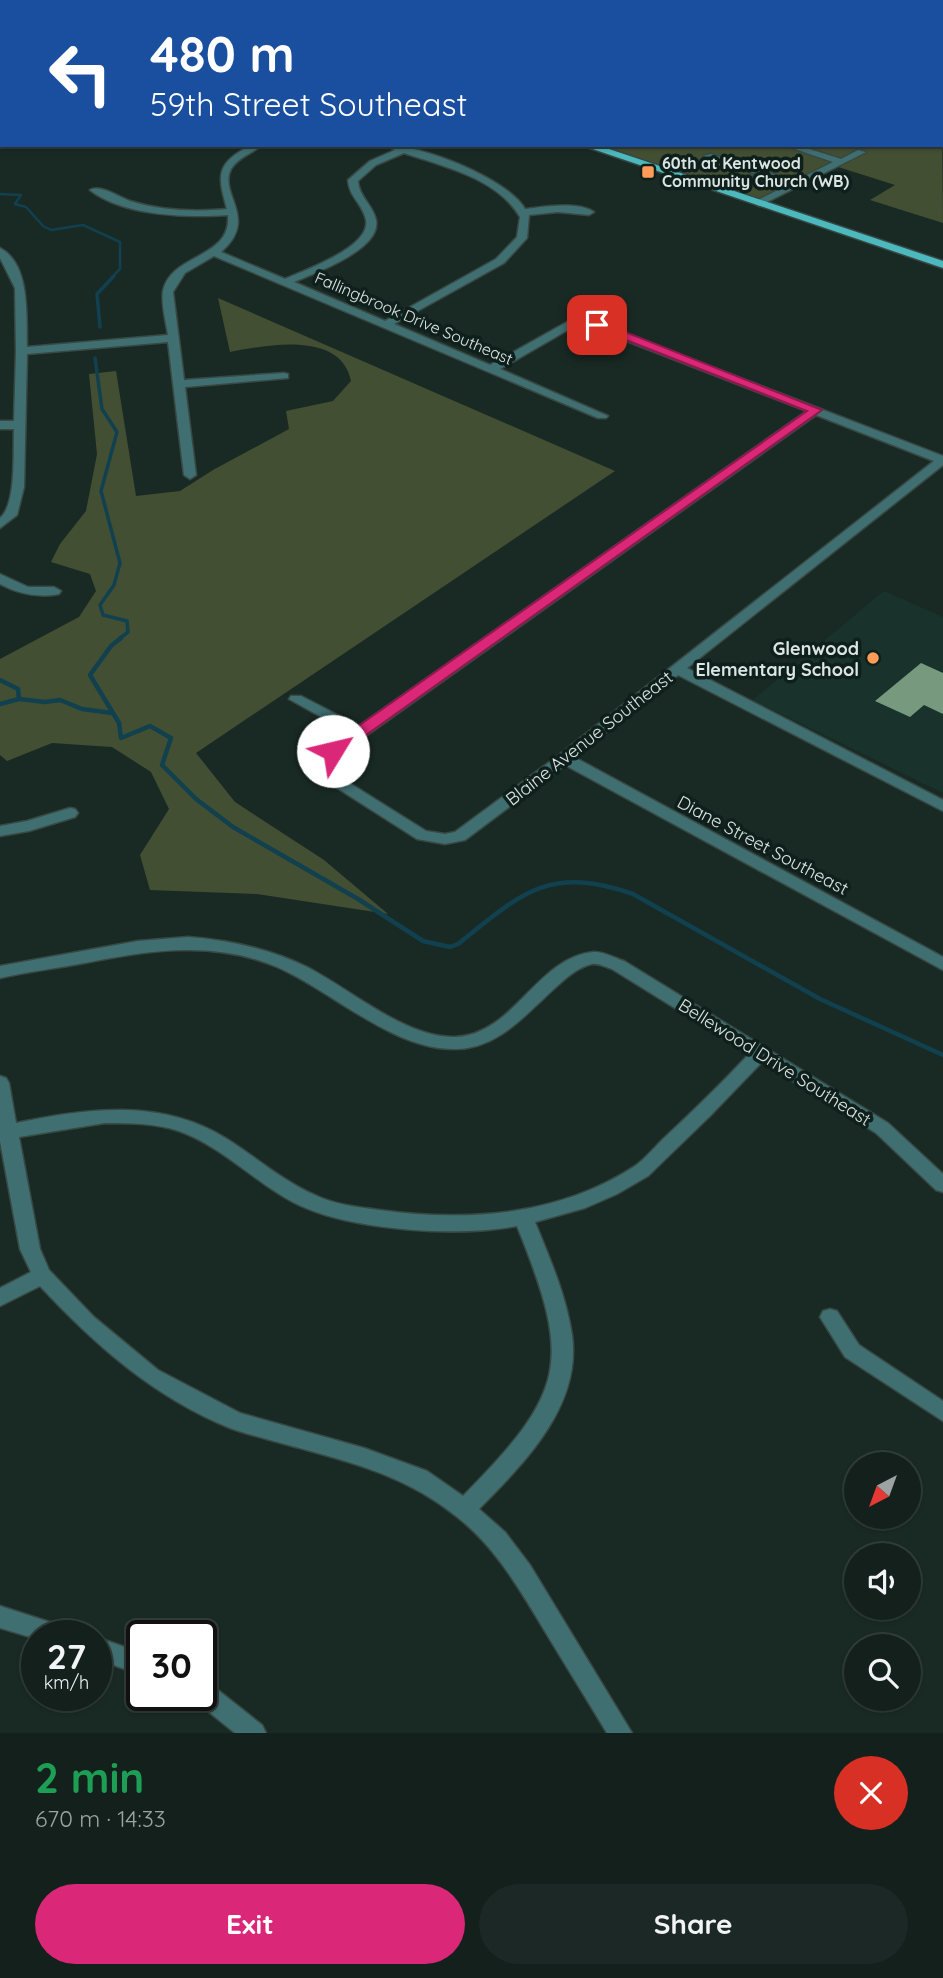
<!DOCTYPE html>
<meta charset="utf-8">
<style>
body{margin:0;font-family:Quicksand,sans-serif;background:#1c2825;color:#f1f3f6;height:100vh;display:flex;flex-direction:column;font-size:26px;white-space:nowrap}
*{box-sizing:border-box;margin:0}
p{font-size:23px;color:#9da3a3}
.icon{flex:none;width:38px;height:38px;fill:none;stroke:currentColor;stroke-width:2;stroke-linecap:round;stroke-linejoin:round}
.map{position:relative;height:1733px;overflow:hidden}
.details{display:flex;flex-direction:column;background:#13201c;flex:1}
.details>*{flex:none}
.top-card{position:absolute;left:0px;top:0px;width:943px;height:147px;box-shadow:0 2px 5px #0004,0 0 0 2px #323e3b;background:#1a4fa0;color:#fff;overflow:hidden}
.needle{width:46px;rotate:221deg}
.controls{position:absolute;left:844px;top:1452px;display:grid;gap:14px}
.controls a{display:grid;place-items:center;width:77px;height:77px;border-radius:50%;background:#13201c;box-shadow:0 2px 5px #0004,0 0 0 2px #323e3b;font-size:35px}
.speed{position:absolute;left:21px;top:1620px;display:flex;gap:14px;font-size:35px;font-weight:700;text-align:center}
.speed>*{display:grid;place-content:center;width:91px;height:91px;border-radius:50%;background:#13201c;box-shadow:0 2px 5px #0004,0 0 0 2px #323e3b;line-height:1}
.speed small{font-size:18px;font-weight:400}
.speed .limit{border:4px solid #111;border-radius:10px;background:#fff;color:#111}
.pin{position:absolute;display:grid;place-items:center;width:60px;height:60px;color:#fff;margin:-30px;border-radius:14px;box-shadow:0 4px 10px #0006}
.me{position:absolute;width:77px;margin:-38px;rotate:54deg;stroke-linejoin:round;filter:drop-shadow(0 0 5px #0008)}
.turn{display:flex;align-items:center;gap:24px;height:147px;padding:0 35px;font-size:32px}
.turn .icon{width:91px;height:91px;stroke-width:2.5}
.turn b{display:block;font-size:49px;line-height:60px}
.round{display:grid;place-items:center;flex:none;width:74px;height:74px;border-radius:37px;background:#1c2825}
.headline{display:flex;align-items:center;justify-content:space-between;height:119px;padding:0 35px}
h1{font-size:42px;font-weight:700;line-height:52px;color:#1e9e55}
.button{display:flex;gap:14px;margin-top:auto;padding:14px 35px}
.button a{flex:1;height:80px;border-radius:42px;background:#db2777;color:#fff;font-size:28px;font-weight:700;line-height:80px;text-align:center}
.button a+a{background:#1c2825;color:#f1f3f6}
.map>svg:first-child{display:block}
</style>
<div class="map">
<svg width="943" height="1733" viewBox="0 0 943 1733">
<rect width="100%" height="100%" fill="#192a25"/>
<!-- built -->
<path fill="#19332c" d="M884,591L943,617V793L753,700Z"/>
<!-- green -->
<g fill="#434f33">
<path d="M942,116L943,223L870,200L895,185L832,165L765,203L597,145H942Z"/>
<path d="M218,298L615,471L196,753L235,802L324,860L388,914L257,894L150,890L140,855L169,809L151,772L112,747L52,743L7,761L0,755V659L79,617L96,591L90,574L51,562L60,544L86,511L97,454L89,374L116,371L136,496L180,491L213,470L289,429L286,411L333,401L351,381C341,330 266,345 230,352Z"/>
</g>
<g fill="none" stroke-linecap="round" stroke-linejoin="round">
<!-- stream-far2 -->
<path stroke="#11404f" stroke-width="2.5" d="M0,194L21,195L15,204L26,207L43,226L51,230L83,225L120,242V269L112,277"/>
<!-- stream-far1 -->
<g stroke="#11404f" stroke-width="3.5">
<path d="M100,327L97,294L114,276"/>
<path d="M95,358L102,409L117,432L101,491L120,563L114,585L100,605L103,615L127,621L128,632L119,639"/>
</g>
<!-- stream -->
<g stroke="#11404f" stroke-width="4.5">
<path d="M121,638L111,646L90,675L119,723L121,738L150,726L171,738L162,765L196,799L233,827L358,899L423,941L450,947L458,944C522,893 548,865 633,894L820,999L943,1055"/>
<path d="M0,680L18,689L19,699"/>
<path d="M0,704L19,699L45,702L60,700L82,709L112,713"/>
</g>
</g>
<!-- building -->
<path fill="#779a7e" d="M921,663L943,673V714L924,705L910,717L875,701Z"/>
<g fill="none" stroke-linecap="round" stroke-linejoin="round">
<defs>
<g id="minor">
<path d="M534,0H544L532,2Z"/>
<path d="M828,0L844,2H829Z"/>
<rect x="0" y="3" width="2" height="5"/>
<rect x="942" y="20" width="1" height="5"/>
<rect x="0" y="32" width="2" height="5"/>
<path d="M0,47H2L0,53Z"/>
<path d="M0,63L2,64V70L0,69Z"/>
<path d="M942,71H943V77L942,76Z"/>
<path d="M942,100L943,101V107L942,106Z"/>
<path d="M251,145H262C253,153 238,157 231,169C218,195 260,218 221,252L285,279C305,270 371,247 366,220C363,204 349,197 348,180L370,161L395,150L386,145C421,145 507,178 525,209C545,207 577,201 594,212L589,215L558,212L529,215L527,238L504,263L394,324L490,365L567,322L589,320L943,456V465L687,668L943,800V811L678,675L574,757L943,957V970L565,765L465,840L445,844L417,839L323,779L318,765L328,749L350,733L289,699L291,696H301L359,726L807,411L588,326L573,327L500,369L608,416L606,418H598L214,256L185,273L173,292L184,380L284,373L288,374V378L185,387L196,475L190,479L184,475L168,342L27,354L24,487L17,515L0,528V518C17,504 13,450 14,429H0V421H14L16,351L15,288L0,258V248C31,264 26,318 27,347L168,335C166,322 161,304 163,291C171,253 232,259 228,215C187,218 123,216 90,190C100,184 119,197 130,201C162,211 195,212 227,209C217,174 216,164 251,145ZM404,153C445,167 497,178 520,217L517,237L496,259L385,321L294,282C315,273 382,249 376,220C373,205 359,197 358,181L376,165ZM816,415L934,461L559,755L455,832L445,834L426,831L335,774L332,765L339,755Z"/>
<path d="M783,145H797L841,159L858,150L866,152L759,206L754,203L756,201L788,185L703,156L711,154L795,181L833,162Z"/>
<path d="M0,574L28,587H54L61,591L59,594C38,598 19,594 0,584Z"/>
<path d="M70,808L75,809L78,813L75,817L29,831L0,836V826L27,821Z"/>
<path d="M188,937C229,940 270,949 307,967C350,989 405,1038 455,1037C514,1035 536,958 593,952C603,951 615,958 624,961L888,1123L943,1174V1192L936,1190L876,1133L762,1062L710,1116L648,1176L617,1194L585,1208L535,1222C550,1259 566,1295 572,1335C582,1406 524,1463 479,1509L505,1532L530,1565L632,1733H607C587,1700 566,1666 546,1633C520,1590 496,1547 456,1516C402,1473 346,1461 281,1443C264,1438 246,1434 230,1428C154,1397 95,1345 40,1286L0,1306V1288L31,1272L20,1249L0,1141V1076L6,1078L9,1083L16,1123C88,1108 162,1098 227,1139C257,1158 284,1182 317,1196C336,1205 358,1207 379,1210C466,1222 559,1216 635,1166C645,1159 653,1149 662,1140C692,1112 721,1084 749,1054L612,969C605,967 599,963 592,964C578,967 566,978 556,987C526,1014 498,1049 455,1049C393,1050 332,991 277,967C211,939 146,951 79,964C52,969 26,972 0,978V966L138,941ZM105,1123C129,1123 155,1123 179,1131C224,1147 258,1186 301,1206C356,1231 459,1237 517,1226C572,1362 567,1391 463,1496L427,1471L364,1448L240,1413L158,1370L94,1317L49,1270L40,1249L19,1137Z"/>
<path d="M830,1309L837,1311L859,1345L943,1401V1421L845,1357L820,1317L823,1311Z"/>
<path d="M0,1606L68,1628L71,1636H37V1639L0,1628Z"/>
<path d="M96,1637L142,1653V1675L96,1659Z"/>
<path d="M201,1680L209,1683L262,1725L266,1733H235L193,1699L191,1696H201Z"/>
</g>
<g id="major">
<path d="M141,0H153L154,2H142Z"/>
<path d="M162,0H174L175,2H163Z"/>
<path d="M581,145H597L943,261V268Z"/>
</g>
</defs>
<!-- minor casing -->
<use href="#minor" stroke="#384843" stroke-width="3"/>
<!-- major casing -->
<use href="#major" stroke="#384843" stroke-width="3"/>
<!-- minor -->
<use href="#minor" fill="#406f72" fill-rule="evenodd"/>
<!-- major -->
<use href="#major" fill="#4cb9be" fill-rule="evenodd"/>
</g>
<!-- route -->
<path fill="#db2777" stroke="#8e194d" stroke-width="2" d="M593,322H600L822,410L338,755H327L325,751L327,748L807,411L593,327Z"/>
<!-- markers -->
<g fill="#fe9c57" stroke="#0f201c" stroke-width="2.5">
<rect x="641" y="165" width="14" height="14" rx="3.5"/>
<circle cx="873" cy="658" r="7"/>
</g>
<g text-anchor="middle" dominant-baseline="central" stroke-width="7" stroke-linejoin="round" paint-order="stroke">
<!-- far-poi labels -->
<g font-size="16" font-weight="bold" fill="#dbe5e2" stroke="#0f201c" text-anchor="start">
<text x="662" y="163">60th at Kentwood<tspan x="662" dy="18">Community Church (WB)</tspan></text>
</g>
<!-- far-street labels -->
<g font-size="16" fill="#dbe5e2" stroke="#0f201c">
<text transform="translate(414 318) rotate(23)">Fallingbrook Drive Southeast</text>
</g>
<!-- poi labels -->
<g font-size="18" font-weight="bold" fill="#dbe5e2" stroke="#0f201c" text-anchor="end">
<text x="859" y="648">Glenwood<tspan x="859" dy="21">Elementary School</tspan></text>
</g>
<!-- street labels -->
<g font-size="18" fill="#dbe5e2" stroke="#0f201c">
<text transform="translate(589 738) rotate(-38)">Blaine Avenue Southeast</text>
<text transform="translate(763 845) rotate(28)">Diane Street Southeast</text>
<text transform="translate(775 1062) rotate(32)">Bellewood Drive Southeast</text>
</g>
</g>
</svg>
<div class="controls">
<a><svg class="needle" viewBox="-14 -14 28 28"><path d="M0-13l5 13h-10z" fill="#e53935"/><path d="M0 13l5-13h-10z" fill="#9da3a3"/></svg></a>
<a><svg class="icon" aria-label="sound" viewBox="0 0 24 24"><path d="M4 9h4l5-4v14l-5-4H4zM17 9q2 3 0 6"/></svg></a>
<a><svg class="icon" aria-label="search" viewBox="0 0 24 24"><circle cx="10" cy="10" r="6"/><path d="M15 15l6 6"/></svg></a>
</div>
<div class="speed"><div>27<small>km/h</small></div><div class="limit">30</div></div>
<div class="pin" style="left:597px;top:325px;background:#d93025"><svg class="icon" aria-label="arrive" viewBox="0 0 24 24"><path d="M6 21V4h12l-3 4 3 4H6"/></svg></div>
<svg class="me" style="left:333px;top:751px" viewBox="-20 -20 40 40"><circle r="19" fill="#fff"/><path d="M0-13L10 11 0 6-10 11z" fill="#db2777"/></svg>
<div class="top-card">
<div class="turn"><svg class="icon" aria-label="left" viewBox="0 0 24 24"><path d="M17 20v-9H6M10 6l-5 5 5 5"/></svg><div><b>480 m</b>59th Street Southeast</div></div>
</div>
</div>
<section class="details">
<div class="headline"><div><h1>2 min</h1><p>670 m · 14:33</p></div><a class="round" style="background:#d93025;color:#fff"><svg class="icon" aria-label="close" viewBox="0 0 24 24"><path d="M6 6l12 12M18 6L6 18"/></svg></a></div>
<div class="button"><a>Exit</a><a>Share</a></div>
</section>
